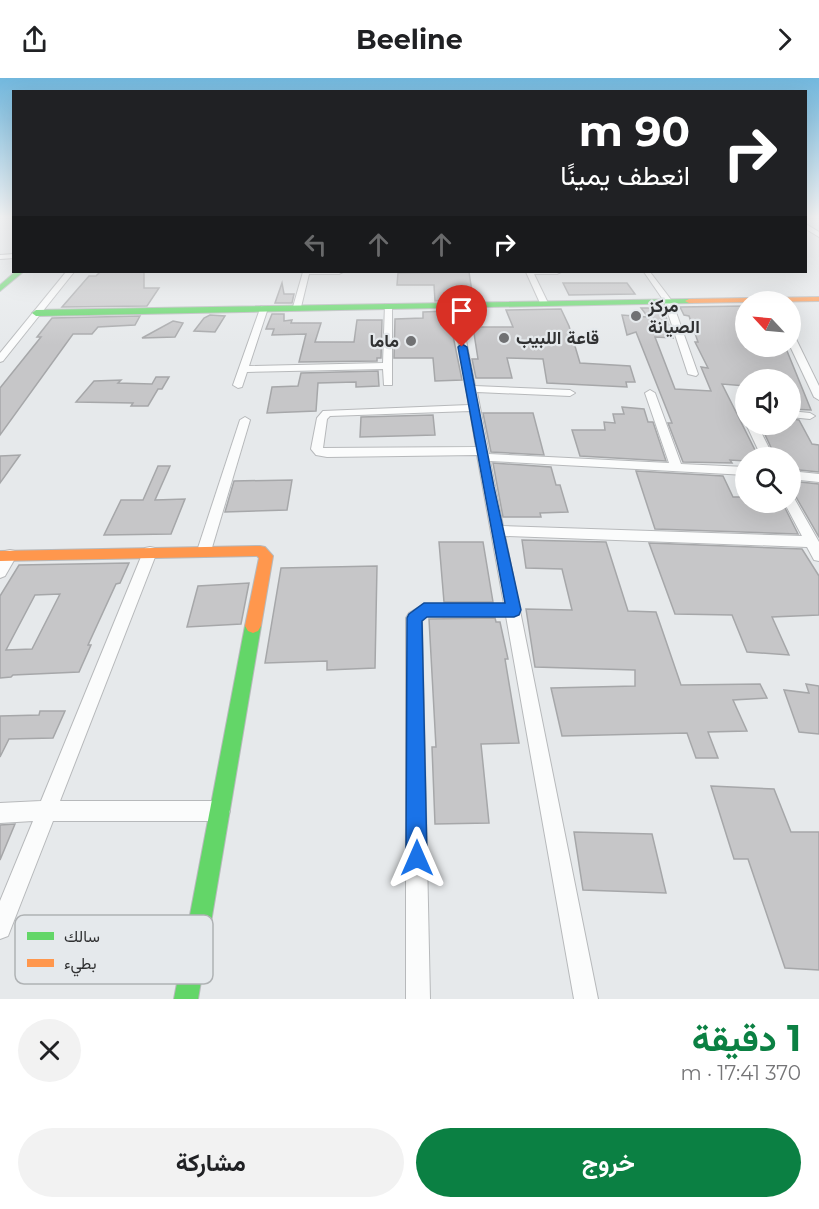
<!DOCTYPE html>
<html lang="ar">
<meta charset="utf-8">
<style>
body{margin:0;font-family:Montserrat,Vazirmatn,sans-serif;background:#f2f2f2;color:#202124;direction:rtl;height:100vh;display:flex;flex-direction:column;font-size:22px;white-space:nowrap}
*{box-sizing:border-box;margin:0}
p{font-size:20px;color:#757577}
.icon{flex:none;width:33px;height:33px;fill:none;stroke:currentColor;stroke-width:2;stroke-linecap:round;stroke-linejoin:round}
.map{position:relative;height:921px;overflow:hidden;direction:ltr}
.panel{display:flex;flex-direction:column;background:#fff;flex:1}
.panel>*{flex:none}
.guide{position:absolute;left:12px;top:12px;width:795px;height:183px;border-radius:0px;box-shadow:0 6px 24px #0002;direction:rtl;background:#202124;color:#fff;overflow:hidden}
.needle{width:39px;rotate:296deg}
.tools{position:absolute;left:735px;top:213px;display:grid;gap:12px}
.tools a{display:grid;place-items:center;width:66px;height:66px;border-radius:50%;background:#fff;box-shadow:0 6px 24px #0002;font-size:30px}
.pin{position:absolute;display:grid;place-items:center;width:51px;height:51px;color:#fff;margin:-62px -26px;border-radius:50% 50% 50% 0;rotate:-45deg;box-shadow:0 0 6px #0007}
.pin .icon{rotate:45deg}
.me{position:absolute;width:66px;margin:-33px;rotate:0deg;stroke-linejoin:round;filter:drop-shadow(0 0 4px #0008)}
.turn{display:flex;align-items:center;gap:21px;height:126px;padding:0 18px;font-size:27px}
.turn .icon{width:78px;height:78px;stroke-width:2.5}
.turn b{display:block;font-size:42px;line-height:51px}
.lanes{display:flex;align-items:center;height:57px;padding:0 18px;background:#0003;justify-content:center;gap:30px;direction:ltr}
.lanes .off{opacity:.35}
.round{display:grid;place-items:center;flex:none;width:63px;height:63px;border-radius:32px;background:#f2f2f2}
.head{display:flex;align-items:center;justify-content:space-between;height:102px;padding:0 18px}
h1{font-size:36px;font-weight:700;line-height:45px;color:#0b8043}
.action{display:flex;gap:12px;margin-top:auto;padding:12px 18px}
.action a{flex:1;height:69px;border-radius:36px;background:#0b8043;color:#fff;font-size:24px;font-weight:700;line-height:69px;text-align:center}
.action a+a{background:#f2f2f2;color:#202124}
header{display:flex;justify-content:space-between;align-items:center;height:78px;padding:0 18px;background:#fff;font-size:27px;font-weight:700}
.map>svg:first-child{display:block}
</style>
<header><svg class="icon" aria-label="forward" viewBox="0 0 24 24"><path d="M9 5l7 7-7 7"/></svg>Beeline<svg class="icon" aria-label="share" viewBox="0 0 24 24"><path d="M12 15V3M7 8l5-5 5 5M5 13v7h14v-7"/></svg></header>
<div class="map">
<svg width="819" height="921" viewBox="0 0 819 921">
<rect width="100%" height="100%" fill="#e6e9eb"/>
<!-- building -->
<g fill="#c6c6c8" stroke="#a6a7a9" stroke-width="1.5" fill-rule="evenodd">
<path d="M100,194H144V210H159L147,228L62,229L89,198H96Z"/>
<path d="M469,194L472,214H461V218H446V222L435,223L434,207H397L398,195Z"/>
<path d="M282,205L284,216H294L292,225H275Z"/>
<path d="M563,205H627L635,216L569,217Z"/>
<path d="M746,228V268H785L811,332L790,331V302H746V308L722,306L759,380H746V383L730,382L732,385L683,384L668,345H672L636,254L627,257L622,237L648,239L641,230H663L673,260L655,259L675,311L711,313L701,289L708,290L695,264H698L689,238L684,237L680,229Z"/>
<path d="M561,231L569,248L580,285L630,288L635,304H626L627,309L547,305L543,281L507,280L512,300H476L472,281H478L473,249H513L506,232Z"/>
<path d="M448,233L462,302L435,303L433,280H394L395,241L423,240V234Z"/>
<path d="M272,236H284V243L292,242L291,245H321L315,264H354L357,242H382L381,280H377V283L299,284L306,256L272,257L274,251H266Z"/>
<path d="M210,237L225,238L215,254L194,253L204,240Z"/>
<path d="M140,238L135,247L98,249L92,256H73L0,357V310L41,259H37L52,240Z"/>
<path d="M173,243L183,245L175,259L142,260Z"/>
<path d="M378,293L379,308L356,309V304L318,305L316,333L267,335L272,309L298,308L301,295Z"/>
<path d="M156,299H169L162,311H158L148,328H131L133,325L76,324L94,303L121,302L118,305L152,306Z"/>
<path d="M622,329L644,331L648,344H653L666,383L580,378L572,352H605L604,344L615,345L613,336H624Z"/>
<path d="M483,335H533L544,377L491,374Z"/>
<path d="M433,337L435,357L360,359L361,339Z"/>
<path d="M790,341L799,342L812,366L819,367V394L790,391V380H776L760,346H790Z"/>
<path d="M20,377L0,405V378Z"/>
<path d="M493,385L551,389L556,407H560L568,434L540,435L541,439H503Z"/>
<path d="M158,388H170L155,422L185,421L171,456L104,457L121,422H143Z"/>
<path d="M636,393L723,398L733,419H746V424H782L798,456L655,451Z"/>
<path d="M292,402L287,432L225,434L234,403Z"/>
<path d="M790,403L819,406V459L796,419L790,417Z"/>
<path d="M522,462L606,464L628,533L656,534L681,607L760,606L767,620L733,622L747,653L708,654L718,680H696L687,655L562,658L551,610L635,608V592L535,589L526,531L572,532L562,491L526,490Z"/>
<path d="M439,464H483L493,524H444Z"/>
<path d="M649,465L802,471L819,498V537L772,539L789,577L747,574L732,537L675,536Z"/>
<path d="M129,485L120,505L116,506L88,567H91L79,594L13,597L11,599L0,600V518L19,487ZM60,516L32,571L6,572L35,517Z"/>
<path d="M377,488L375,590L327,592V583L265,585L281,490Z"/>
<path d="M249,505L241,546L187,549L198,508Z"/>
<path d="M495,540L496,544H500L508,581H505L519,665L481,666L489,745L435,746L432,669H436L429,541Z"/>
<path d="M806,606L819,608V656L799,654L784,612L809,615Z"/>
<path d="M40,633H65L53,660L9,661L0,679V638L39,637Z"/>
<path d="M711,708L774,711L791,754H819V892L785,890L748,781H734Z"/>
<path d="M15,746L0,782V747Z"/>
<path d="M574,754L652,756L666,815L583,812Z"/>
</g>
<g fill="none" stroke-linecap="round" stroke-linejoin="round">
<defs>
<g id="street">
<path d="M806,146L819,154V159L806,151Z"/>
<path d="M14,176V180L0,181V177Z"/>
<path d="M66,194H74L3,283L0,284V275Z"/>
<path d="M303,194H343L339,196H309L301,229L297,231L293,229Z"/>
<path d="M526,194H561L557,196H534L548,225L547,227L540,225Z"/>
<path d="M644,194H650L672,223L698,296L696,298L688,296L664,223Z"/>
<path d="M452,225L459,227L475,308L570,312L575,315L570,318L477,314L489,376L669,385L645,315L650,312L655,315L681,386L746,389V397L490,383L503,448L802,458L784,424H790V419L794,420L819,464V483L814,482L807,469L505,458L598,921H574L506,538H427L422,543L430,921H406V540L409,535L424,526H504L477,377L327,379L316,377L311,371L317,340L323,333L469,327ZM470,333L476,369L323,370L327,341L330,338Z"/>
<path d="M385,226L392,228V307H384L383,291L247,294L242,309L238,310L233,307L261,228L268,230L249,288L383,285Z"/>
<path d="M790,254L794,257L819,308V322L814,319L790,268Z"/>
<path d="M746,330V340L741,337V333Z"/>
<path d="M790,333L810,335L815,338L810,341L790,339Z"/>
<path d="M245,339L250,342L211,473L209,477H199L197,473L240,342Z"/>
<path d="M746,346H757L774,380H762Z"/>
<path d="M790,393L819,396V404L790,401Z"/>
<path d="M150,469L155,470L157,474L60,723H220L227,726L230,733L227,740L220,743H53L8,858L0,861V823L33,743L0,745V725L41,723L143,474L145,470Z"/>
<path d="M10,472L15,473L17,477L5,498L0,500V482L5,473Z"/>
</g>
<g id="fast">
<path d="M15,194H23L0,213V207Z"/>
<path d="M689,221H692V225L36,238L32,235L36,232Z"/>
<path d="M253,541L258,543L261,548L198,921H174L245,548L248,543Z"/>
</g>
<g id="slow">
<path d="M819,219V223L689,225L685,223L689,221Z"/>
<path d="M260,468L265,469L273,478L261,548L258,553L253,555L248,553L245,548L259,480L257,478L0,483V473Z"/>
</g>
</defs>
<!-- street casing -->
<use href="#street" stroke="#b7b9bb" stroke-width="2"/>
<!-- fast casing -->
<use href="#fast" stroke="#b7b9bb" stroke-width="2"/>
<!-- slow casing -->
<use href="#slow" stroke="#b7b9bb" stroke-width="2"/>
<!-- street -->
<use href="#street" fill="#fbfcfc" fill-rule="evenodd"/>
<!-- fast -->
<use href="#fast" fill="#63d668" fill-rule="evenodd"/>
<!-- slow -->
<use href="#slow" fill="#ff974d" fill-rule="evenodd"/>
</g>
<!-- sky -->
<linearGradient id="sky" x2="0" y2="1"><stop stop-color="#72b8de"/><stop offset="0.52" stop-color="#f4f5f6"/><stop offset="1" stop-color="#f4f5f6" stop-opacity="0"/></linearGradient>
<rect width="819" height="267" fill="url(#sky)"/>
<!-- route -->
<path fill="#1a73e8" stroke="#114b97" stroke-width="1.5" d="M462,266L467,269L494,409L521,532L519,537L514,539H427L422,543L427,780L424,787L417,790L409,787L406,780L407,540L409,536L424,525H505L458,269Z"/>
<!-- markers -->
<g fill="#707173" stroke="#e5e9ec" stroke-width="2">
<circle cx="636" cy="238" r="6"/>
<circle cx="504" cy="260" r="6"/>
<circle cx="411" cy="263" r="6"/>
</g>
<g text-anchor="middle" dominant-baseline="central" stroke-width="4.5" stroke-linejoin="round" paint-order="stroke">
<!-- far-poi labels -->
<g font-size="18" font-weight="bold" fill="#303132" stroke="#e5e9ec" text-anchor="start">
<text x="648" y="228">مركز<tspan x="648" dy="21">الصيانة</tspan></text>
<text x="516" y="260">قاعة اللبيب</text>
<text x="399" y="263" text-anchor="end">ماما</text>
</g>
</g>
<!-- legend -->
<rect x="15" y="837" width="198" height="69" rx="9" fill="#e5e9ec" stroke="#afb2b4" stroke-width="1.5"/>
<rect x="27" y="854" width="27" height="8" fill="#63d668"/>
<rect x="27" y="881" width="27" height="8" fill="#ff974d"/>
<g font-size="16" fill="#303132">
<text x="64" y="864">سالك</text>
<text x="64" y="891">بطيء</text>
</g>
</svg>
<div class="tools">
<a><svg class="needle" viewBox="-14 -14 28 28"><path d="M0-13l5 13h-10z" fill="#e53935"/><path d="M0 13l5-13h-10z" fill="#757577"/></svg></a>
<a><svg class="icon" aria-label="sound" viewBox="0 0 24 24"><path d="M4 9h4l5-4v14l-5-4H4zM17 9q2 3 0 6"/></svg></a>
<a><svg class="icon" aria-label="search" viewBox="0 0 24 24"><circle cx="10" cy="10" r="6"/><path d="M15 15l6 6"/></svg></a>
</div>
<div class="pin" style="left:462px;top:269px;background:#d93025"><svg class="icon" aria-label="arrive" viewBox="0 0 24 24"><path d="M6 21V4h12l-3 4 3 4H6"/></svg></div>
<svg class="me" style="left:417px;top:780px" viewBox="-20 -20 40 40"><path d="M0-17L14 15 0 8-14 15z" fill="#1a73e8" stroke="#fff" stroke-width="4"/></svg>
<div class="guide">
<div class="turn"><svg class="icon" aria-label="right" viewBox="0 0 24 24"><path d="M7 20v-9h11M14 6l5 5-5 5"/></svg><div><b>90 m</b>انعطف يمينًا</div></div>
<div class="lanes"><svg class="icon off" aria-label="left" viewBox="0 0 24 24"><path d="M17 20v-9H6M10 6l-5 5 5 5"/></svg><svg class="icon off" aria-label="ahead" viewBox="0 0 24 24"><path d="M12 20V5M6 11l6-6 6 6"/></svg><svg class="icon off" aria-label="ahead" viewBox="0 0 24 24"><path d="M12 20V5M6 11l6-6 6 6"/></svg><svg class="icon" aria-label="right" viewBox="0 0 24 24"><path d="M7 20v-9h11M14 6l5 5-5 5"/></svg></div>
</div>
</div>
<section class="panel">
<div class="head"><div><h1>1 دقيقة</h1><p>370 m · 17:41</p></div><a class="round"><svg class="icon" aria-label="close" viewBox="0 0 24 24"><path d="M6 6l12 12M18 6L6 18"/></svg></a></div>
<div class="action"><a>خروج</a><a>مشاركة</a></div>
</section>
